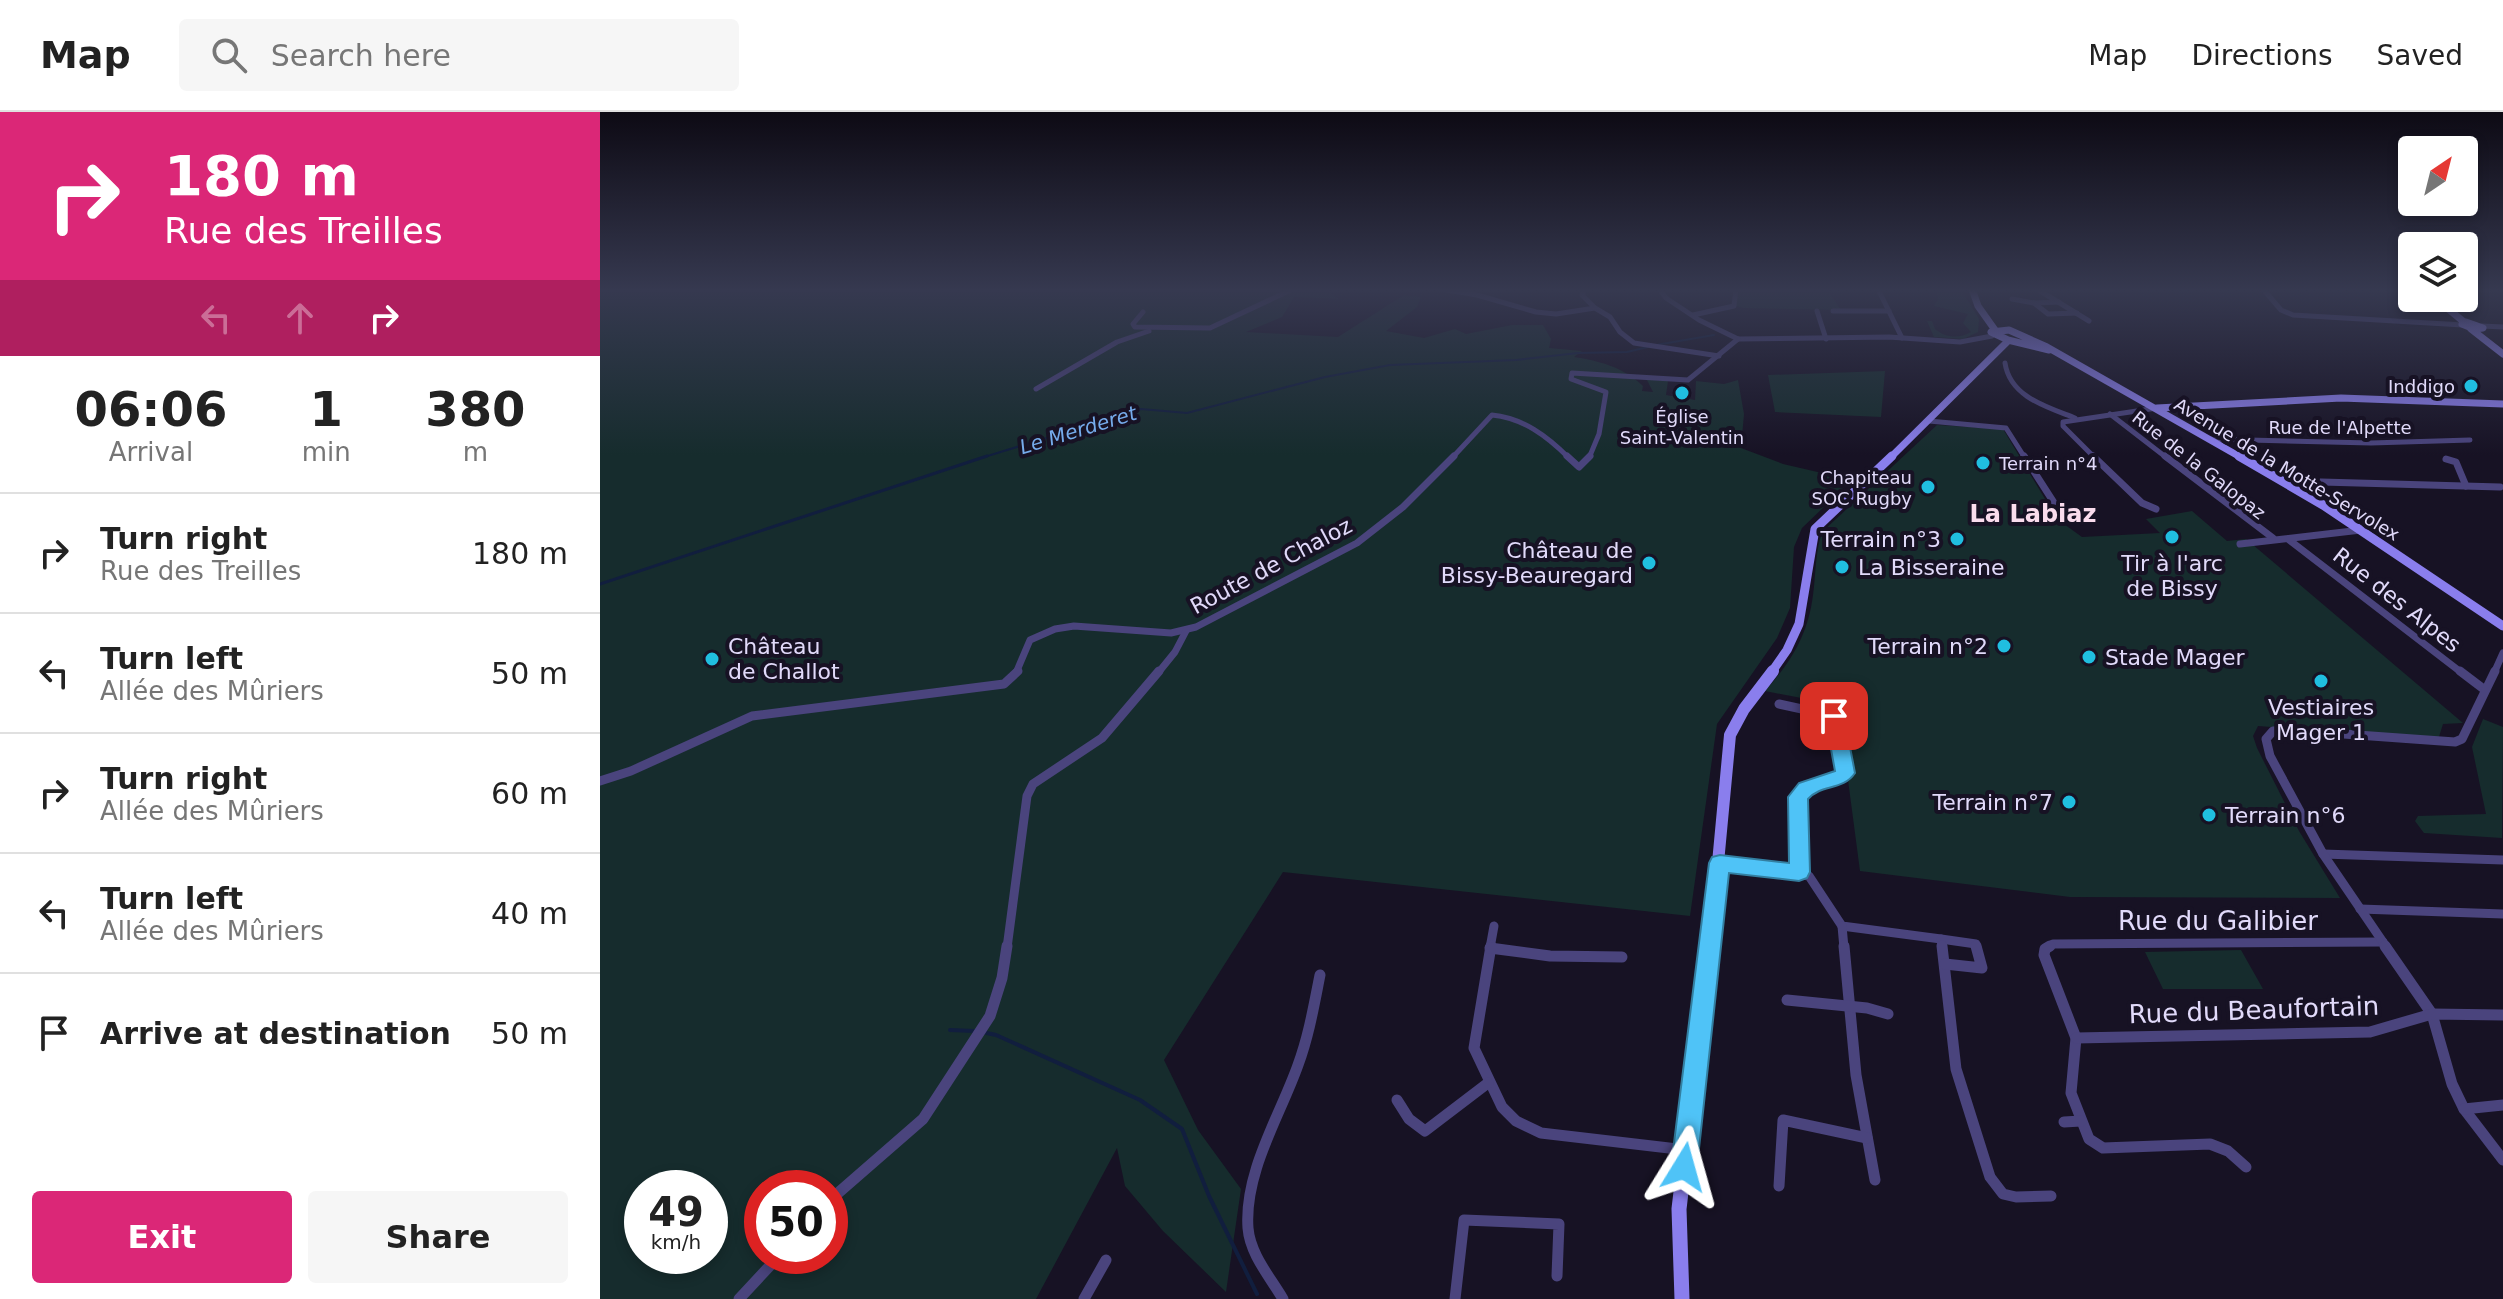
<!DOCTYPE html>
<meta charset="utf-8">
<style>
body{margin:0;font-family:"DejaVu Sans",sans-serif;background:#f6f6f6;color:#222;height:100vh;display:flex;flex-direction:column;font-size:30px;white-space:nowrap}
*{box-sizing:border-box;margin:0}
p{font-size:26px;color:#767676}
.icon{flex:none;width:44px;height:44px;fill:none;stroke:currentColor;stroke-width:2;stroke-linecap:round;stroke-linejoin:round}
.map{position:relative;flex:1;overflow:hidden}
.details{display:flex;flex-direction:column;background:#fff;width:600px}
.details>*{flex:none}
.banner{background:#db2777;color:#fff;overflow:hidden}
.needle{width:52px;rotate:35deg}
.buttons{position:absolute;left:1798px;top:24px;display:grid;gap:16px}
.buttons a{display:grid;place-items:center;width:80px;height:80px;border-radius:8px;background:#fff;box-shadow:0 4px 12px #0003;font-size:40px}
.speed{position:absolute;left:24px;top:1058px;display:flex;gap:16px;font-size:40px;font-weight:700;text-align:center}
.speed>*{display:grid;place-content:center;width:104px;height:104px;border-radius:50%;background:#fff;box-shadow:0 4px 12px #0003;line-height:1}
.speed small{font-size:20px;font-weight:400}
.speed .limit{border:12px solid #d22;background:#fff;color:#111}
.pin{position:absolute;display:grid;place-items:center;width:68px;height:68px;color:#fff;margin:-34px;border-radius:16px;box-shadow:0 4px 12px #0006}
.me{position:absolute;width:88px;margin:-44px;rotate:8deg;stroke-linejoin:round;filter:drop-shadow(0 0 6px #0008)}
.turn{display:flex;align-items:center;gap:28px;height:168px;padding:0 32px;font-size:36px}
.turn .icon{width:104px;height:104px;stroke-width:2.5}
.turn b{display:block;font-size:56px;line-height:68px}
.lanes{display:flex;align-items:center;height:76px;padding:0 32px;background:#0003;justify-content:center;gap:40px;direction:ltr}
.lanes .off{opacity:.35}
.eta{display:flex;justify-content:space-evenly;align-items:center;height:136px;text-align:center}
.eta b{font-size:48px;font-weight:800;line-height:56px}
.action{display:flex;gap:16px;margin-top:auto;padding:16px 32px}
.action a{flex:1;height:92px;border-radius:8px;background:#db2777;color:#fff;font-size:32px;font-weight:800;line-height:92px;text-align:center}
.action a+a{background:#f6f6f6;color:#222}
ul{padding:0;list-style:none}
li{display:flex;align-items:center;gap:24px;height:120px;padding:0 32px;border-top:2px solid #e0e0e0}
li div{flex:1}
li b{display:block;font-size:30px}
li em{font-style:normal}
header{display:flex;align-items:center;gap:48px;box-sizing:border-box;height:112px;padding:0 40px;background:#fff;border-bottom:2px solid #e0e0e0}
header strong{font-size:38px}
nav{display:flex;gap:44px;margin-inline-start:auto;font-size:28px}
.search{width:560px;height:72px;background:#f6f6f6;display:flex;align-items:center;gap:20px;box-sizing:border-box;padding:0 28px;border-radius:8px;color:#767676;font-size:30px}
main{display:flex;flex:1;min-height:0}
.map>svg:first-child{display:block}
</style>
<header>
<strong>Map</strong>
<div class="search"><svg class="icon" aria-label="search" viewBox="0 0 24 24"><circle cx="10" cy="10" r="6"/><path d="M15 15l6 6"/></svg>Search here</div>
<nav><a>Map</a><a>Directions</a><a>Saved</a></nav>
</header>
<main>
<section class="details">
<div class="banner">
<div class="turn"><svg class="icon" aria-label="right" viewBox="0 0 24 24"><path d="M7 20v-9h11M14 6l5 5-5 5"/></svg><div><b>180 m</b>Rue des Treilles</div></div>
<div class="lanes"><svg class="icon off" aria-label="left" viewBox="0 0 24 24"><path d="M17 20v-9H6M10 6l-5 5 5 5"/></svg><svg class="icon off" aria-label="ahead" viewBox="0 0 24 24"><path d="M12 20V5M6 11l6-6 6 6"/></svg><svg class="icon" aria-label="right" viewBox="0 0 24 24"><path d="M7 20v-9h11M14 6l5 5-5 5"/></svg></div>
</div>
<div class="eta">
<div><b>06:06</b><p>Arrival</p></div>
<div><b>1</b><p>min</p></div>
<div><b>380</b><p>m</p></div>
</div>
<ul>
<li><svg class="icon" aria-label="right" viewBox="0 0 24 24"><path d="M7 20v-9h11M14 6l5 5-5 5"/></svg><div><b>Turn right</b><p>Rue des Treilles</p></div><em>180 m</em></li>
<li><svg class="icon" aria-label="left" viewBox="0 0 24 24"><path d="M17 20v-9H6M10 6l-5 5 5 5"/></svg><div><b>Turn left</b><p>Allée des Mûriers</p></div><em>50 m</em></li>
<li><svg class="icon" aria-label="right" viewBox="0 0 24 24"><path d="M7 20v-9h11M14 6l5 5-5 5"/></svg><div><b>Turn right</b><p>Allée des Mûriers</p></div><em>60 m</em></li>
<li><svg class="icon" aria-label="left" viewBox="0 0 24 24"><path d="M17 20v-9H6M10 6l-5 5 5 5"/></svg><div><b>Turn left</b><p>Allée des Mûriers</p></div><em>40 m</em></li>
<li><svg class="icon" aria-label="arrive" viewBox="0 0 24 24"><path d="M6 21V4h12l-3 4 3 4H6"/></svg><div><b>Arrive at destination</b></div><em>50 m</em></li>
</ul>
<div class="action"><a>Exit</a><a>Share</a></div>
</section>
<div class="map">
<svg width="1903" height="1187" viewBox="0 0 1903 1187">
<rect width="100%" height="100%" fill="#171224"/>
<!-- green -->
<g fill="#162c2d" fill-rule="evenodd">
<path d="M0,177H725L739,187L694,185L682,205L646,220L738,225L804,183L821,185L817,195L786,219L824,226L855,217L866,222L912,213H943L951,227L949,236L982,239L974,245C1000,249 1023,255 1043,274L1042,279L1053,280L1046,266L1068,269L1066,283L1095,288L1096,269L1124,272L1138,268L1144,302L1141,336L1183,352L1252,368L1202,416L1194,435L1190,496L1177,526L1117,612L1090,804L683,760L564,948L598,1018L641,1077L626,1180L563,1119L525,1074L517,1036L436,1187H0ZM42,1076H110V1144H42ZM162,1076H230V1144H162Z"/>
<path d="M1134,177H1227L1241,198L1144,196L1132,193Z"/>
<path d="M1336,177H1361L1379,207L1378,220L1363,227L1334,225L1327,209H1332L1335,217C1346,226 1359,227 1371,220L1363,211L1368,202L1334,194L1338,187Z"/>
<path d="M1285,259L1281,305L1175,300L1168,263Z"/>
<path d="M1337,313L1403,317L1457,407L1482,425L1560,421L1546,407L1592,399L1627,429L1646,427L1863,611L1843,612L1838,628L1658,614L1653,624L1657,636L1699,719L1740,786L1470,785L1260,759L1248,668L1243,594L1165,579C1191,550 1208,523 1213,483C1216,462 1215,441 1222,420Z"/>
<path d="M1883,607L1903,615L1902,726L1824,721L1815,709L1818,704L1886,702L1872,635Z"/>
<path d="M1641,838L1663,877H1563L1545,840Z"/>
</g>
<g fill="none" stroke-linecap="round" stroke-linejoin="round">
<!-- stream-far2 -->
<g stroke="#111e3e" stroke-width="2">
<path d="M1056,233L1114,223"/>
<path d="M381,346L541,297L587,301L725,265L790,253L916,248L978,241L1027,240L1048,235"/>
</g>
<!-- stream-far1 -->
<path stroke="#111e3e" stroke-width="3" d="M0,472L387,344"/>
<!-- stream -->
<g stroke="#111e3e" stroke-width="4">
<path d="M350,918L374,919"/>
<path d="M382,920L396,923L540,988L582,1017L609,1084L657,1182"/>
</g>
<!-- minor-far3 -->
<g stroke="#4a447d" stroke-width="5">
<path d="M841,177L877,183L936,200L956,202L995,196L1010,205L1020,220L1034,231L1119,244"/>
<path d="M1059,177L1066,186L1099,208L1138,227L1289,225L1360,230L1392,224"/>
<path d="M1278,177L1302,226"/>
<path d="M1437,177L1489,209"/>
<path d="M1663,177L1681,198L1693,203L1863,213"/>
<path d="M984,178L982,183L995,196"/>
<path d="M1412,187L1434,191L1459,190"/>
<path d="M1434,191L1448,202L1477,201"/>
<path d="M1217,199L1226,227"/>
<path d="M1233,199H1289"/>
<path d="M543,200L533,212L535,215L610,216L693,177"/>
<path d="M1093,203L1134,194L1136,177"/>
<path d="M1882,214L1903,215"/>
<path d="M1405,251C1410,285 1447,295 1475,306"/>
<path d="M436,277L517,230L549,219"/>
<path d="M1510,302L1567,346"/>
<path d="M1329,309L1406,316L1425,346"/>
<path d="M1610,327L1771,331L1870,328"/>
<path d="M852,346L892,303C923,306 947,324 969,346"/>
<path d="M989,346L999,322L1006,280L971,267L972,261L1088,268L1138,227"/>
<path d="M1495,346L1463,314V310L1557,296"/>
</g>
<!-- minor-far2 -->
<g stroke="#4a447d" stroke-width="7">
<path d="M967,344L979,355L990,344"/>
<path d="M1424,344L1458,397L1469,404"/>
<path d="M1493,344L1542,391L1556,397"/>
<path d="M1565,344L1673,426"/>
<path d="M1846,347L1856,350L1866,374"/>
<path d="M1683,369L1900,375"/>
<path d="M1688,427L1862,561"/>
<path d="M1640,432L1761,418"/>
<path d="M416,561L430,528L455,517L474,514L571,521L596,515L757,431L803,395L854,344"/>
<path d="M558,561L575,540L586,519"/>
<path d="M1894,561L1903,541"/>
</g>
<!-- minor-far1 -->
<g stroke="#4a447d" stroke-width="9">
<path d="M1860,559L1885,578"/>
<path d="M1179,592L1234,604L1245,661L1208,676L1198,685L1199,760"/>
<path d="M0,669L31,659L152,604L404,572L418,559"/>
<path d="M1723,742L1903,748"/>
<path d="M1120,751L1209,764L1242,814L1341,827L1342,836"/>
<path d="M1760,797L1903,802"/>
<path d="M1242,814L1244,836"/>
<path d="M1341,827L1376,832L1377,836"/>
<path d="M407,836L427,684L433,672L502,626L559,559"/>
<path d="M890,836L894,814"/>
<path d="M1447,836L1453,832L1783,830"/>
<path d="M1787,836L1723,742L1670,644L1666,627L1673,619L1688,618L1855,630L1862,627L1895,559"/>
</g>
<!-- minor -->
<g stroke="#4a447d" stroke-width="11">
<path d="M891,834L874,936L902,995L916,1009L941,1021L1086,1038"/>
<path d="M1244,834L1256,963L1275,1068"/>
<path d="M1342,834L1356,957L1390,1065L1403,1082L1416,1085L1451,1084"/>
<path d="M1450,834L1445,837L1444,843L1476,926L1471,981L1489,1027L1503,1036L1610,1032L1628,1039L1646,1055"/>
<path d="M1785,834L1832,902L1852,972L1864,997L1903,1048"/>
<path d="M890,836L950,844L1022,845"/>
<path d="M1345,852L1382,856L1376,834"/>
<path d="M1187,888L1267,896L1288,902"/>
<path d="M1476,926L1770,920L1832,902L1903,903"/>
<path d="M797,988L809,1007L825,1019L888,971"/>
<path d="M1864,997L1903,993"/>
<path d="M1464,1010L1481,1009"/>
<path d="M1179,1074L1183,1008L1267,1026"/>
<path d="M230,1088L323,1007L390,904L402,866L407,834"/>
<path d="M139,1187L179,1144"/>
<path d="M484,1187L506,1148"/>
<path d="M683,1187C670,1165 650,1142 648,1116C644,1060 680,1004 698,953C709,923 714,893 720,863"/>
<path d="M855,1187L864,1108L959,1112L957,1164"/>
</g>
<!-- secondary-far3 -->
<g stroke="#8a7eed" stroke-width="7">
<path d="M1372,177L1378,194L1395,218"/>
<path d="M1835,186L1864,210"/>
<path d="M1866,210L1883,216L1874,217L1862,212Z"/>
<path d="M1871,217L1903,242"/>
<path d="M1449,238L1408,228L1391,220L1409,218L1447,235L1642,346"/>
<path d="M1557,296L1741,286L1903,292"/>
<path d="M1290,346L1408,229"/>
</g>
<!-- secondary-far2 -->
<g stroke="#8a7eed" stroke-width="9">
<path d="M1639,344L1723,393L1903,514"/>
<path d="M1171,561L1187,538L1199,512L1215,417L1292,344"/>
</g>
<!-- secondary-far1 -->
<path stroke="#8a7eed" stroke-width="12" d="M1110,836L1130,623L1144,597L1173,559"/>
<!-- secondary -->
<path stroke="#8a7eed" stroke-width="15" d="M1082,1187L1079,1097L1110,834"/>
</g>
<!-- sky -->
<linearGradient id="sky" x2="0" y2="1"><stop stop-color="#0d0a14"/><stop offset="0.52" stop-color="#363950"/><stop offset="1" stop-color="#363950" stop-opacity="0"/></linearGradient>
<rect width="1903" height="343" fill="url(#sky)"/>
<!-- route -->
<path fill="#4fc3f7" stroke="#337fa1" stroke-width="2" d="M1234,597L1244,604L1255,661C1243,679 1221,672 1208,687L1210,760L1207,766L1199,769L1129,761L1097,1055L1093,1065L1084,1068L1074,1065L1071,1055L1109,751L1112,745L1120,743L1189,751L1188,685L1199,671L1235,659L1225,604Z"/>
<!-- markers -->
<g fill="#20bee0" stroke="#171224" stroke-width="3">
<circle cx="1871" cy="274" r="8"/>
<circle cx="1082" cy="281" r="8"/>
<circle cx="1383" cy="351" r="8"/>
<circle cx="1328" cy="375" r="8"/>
<circle cx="1572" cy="425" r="8"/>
<circle cx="1357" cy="427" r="8"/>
<circle cx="1049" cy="451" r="8"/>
<circle cx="1242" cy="455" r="8"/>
<circle cx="1404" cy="534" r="8"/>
<circle cx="1489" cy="545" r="8"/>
<circle cx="112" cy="547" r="8"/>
<circle cx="1721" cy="569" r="8"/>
<circle cx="1469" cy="690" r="8"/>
<circle cx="1609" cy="703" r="8"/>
</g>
<g text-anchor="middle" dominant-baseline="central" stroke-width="8" stroke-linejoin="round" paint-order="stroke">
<!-- far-poi labels -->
<g font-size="18" fill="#e1dafa" stroke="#171224" text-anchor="end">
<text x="1855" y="274">Inddigo</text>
<text x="1082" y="304" text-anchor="middle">Église<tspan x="1082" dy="21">Saint-Valentin</tspan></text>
<text x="1399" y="351" text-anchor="start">Terrain n°4</text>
<text x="1312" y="365">Chapiteau<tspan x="1312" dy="21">SOC Rugby</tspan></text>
</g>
<!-- far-street labels -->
<g font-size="18" fill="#e1dafa" stroke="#171224">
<text x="1740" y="315">Rue de l'Alpette</text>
<text transform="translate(1599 353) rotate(38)">Rue de la Galopaz</text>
<text transform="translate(1687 357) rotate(31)">Avenue de la Motte-Servolex</text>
</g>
<!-- far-water labels -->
<g font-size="20" font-style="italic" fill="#76acec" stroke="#171224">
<text transform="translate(478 318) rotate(-17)">Le Merderet</text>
</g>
<!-- poi labels -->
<g font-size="22" fill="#e1dafa" stroke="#171224" text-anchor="end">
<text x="1341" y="427">Terrain n°3</text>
<text x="1033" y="438">Château de<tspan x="1033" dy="25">Bissy-Beauregard</tspan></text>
<text x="1572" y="451" text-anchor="middle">Tir à l'arc<tspan x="1572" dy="25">de Bissy</tspan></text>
<text x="1258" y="455" text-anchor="start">La Bisseraine</text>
<text x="128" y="534" text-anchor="start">Château<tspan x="128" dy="25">de Challot</tspan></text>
<text x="1388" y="534">Terrain n°2</text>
<text x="1505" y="545" text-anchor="start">Stade Mager</text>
<text x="1721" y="595" text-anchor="middle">Vestiaires<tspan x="1721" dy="25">Mager 1</tspan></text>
<text x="1453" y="690">Terrain n°7</text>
<text x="1625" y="703" text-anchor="start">Terrain n°6</text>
</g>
<!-- street labels -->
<g font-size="22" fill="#e1dafa" stroke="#171224">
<text transform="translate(671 454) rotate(-28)">Route de Chaloz</text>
<text transform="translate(1797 488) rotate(38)">Rue des Alpes</text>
</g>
<!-- neighbourhood labels -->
<g font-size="24" font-weight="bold" fill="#fadced" stroke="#171224">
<text x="1433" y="402">La Labiaz</text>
</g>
<!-- near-street labels -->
<g font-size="26" fill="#e1dafa" stroke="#171224">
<text x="1618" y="809">Rue du Galibier</text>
<text transform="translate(1654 898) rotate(-2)">Rue du Beaufortain</text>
</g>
</g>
</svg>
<div class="buttons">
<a><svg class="needle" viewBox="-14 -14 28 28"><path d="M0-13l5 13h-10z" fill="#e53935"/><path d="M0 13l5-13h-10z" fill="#767676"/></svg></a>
<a><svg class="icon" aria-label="layers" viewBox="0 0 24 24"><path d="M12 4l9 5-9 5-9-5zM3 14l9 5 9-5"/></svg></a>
</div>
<div class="speed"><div>49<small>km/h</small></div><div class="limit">50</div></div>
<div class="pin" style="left:1234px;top:604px;background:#d93025"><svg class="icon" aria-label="arrive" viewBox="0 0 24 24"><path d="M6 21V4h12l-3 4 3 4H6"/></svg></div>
<svg class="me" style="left:1084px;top:1055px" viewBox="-20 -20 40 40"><path d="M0-17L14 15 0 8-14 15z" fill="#4fc3f7" stroke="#fff" stroke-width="4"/></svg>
</div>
</main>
